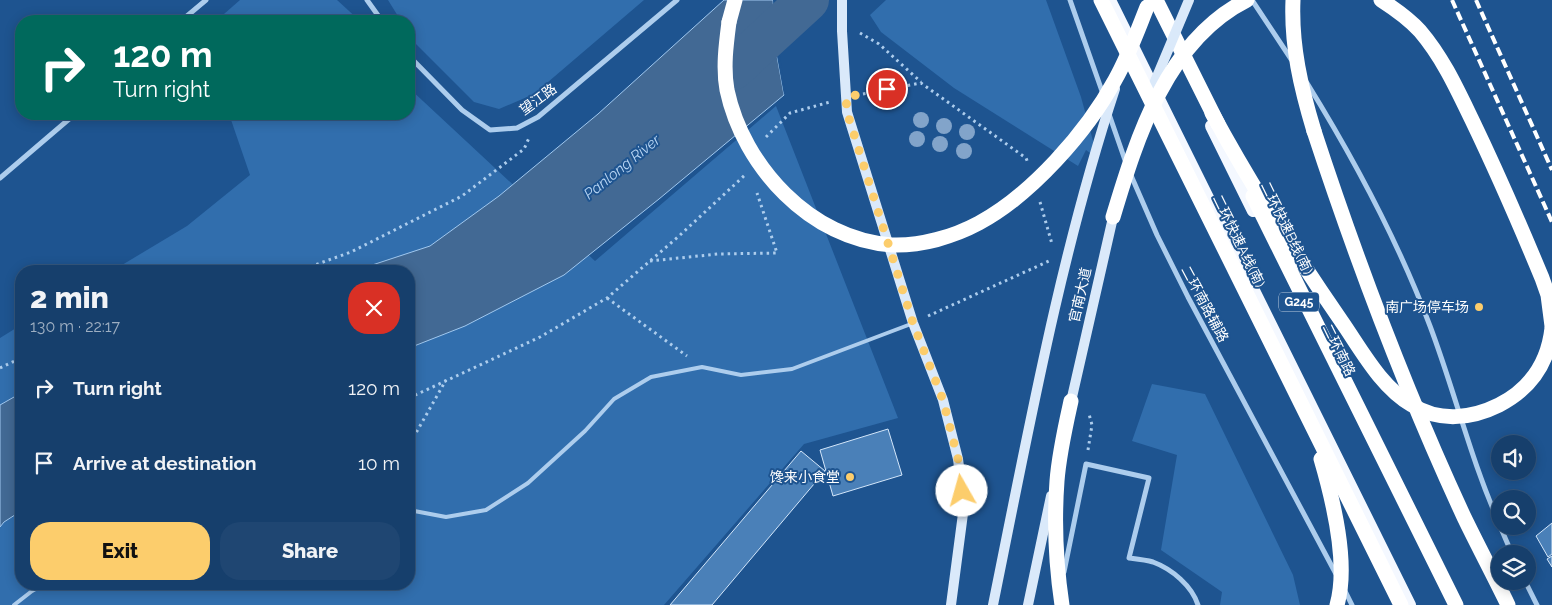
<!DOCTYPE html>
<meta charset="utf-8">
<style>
body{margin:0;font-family:Raleway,"Noto Sans SC",sans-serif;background:#1f4672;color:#f1f3f6;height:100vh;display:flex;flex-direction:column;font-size:19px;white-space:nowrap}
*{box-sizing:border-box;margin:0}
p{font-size:16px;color:#9eafc2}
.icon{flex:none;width:28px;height:28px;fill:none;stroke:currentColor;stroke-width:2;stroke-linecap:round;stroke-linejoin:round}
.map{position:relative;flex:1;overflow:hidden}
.side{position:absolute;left:15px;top:265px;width:400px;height:325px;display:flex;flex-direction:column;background:#163f6c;border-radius:20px;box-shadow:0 2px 12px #0003,0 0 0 1px #35587f}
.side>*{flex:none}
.guide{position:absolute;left:15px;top:15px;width:400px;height:105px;border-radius:20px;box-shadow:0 2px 12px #0003,0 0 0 1px #35587f;background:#00695c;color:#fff;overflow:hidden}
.tools{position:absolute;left:1491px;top:435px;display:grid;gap:10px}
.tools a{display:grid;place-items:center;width:45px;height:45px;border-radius:50%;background:#163f6c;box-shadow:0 2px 12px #0003,0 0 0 1px #35587f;font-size:25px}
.pin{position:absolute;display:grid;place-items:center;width:42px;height:42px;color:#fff;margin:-21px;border:2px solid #fff;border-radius:50%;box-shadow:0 1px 5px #0007}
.me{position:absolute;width:55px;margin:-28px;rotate:353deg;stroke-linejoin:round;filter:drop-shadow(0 0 4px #0008)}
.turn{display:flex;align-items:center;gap:18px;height:105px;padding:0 15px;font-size:22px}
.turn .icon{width:65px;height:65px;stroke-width:2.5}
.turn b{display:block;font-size:35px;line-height:42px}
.round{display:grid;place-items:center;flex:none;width:52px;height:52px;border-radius:20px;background:#1f4672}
.head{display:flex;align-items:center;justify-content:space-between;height:85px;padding:0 15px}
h1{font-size:30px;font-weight:800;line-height:38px}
.primary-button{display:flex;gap:10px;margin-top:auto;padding:10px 15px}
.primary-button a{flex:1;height:58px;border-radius:20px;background:#fccd6c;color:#111;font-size:20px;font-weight:800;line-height:58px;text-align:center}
.primary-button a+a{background:#1f4672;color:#f1f3f6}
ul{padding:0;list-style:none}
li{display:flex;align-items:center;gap:15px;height:75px;padding:0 15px}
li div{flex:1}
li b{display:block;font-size:19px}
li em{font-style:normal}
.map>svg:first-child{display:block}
</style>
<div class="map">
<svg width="1552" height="605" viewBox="0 0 1552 605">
<rect width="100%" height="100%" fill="#1e5490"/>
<!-- green -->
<g fill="#316ead">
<path d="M240,0H337L360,21H216Z"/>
<path d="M388,0H644L534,94L499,109L474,102L413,41L409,33V21H401Z"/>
<path d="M886,0H1046L1081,97L1098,159L1086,150L1078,166L954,88L881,32L870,15Z"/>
<path d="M409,88L595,261L776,106L898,418L804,444L664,605H0V338L21,325V584H409V271H112L187,226L250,175L229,114H409Z"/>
<path d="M1152,384L1205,394L1293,575L1300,605H1220L1222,592L1161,550L1177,455L1132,441Z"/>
</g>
<!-- water -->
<g fill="#426994" stroke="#a0c8ef">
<path d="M724,0H773L777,56L784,95L659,199L564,275L465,326L409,348V271H354L430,246L499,196L598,114Z"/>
<path d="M21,393V511L4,522L0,527V405Z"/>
</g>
<!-- pier -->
<path fill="#1e5490" d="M773,0H775L780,56L786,93L784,95L777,56Z"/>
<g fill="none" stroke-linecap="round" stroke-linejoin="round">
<!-- river -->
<path stroke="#426994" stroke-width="42" d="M733,69L808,0"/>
</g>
<!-- building -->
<g fill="#4a80b8" stroke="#d3e6fa">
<path d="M888,429L902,475L833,496L820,450Z"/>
<path d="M801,451L825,471L712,605H670Z"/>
<path d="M1552,523V554L1548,557L1536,536Z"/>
<path d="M1552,556V567L1547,559Z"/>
</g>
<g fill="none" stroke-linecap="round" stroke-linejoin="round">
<!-- path -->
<g stroke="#adcded" stroke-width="3" stroke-dasharray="2.5 4" stroke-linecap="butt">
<path d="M860,33L879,44L921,82"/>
<path d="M863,94L921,83L1026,158L1028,163"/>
<path d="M766,137L790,113L830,102"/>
<path d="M1040,202L1052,244"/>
<path d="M650,261L718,254L777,253L757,193"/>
<path d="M298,271L351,252L462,196L524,149L529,138"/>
<path d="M607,298L687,356"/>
<path d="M928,316L1049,261"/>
<path d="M0,368L21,358"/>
<path d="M409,398L540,337L607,298L679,236L745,175"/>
<path d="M409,450L412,440L446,380"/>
<path d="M1088,450L1092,425L1089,414"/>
</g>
<!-- lane -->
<g stroke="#adcded" stroke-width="4">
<path d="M409,510L446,517L486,510L528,483L585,431L614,399L651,377L702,367L741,375L792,369L911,324"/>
<path d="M14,605L32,591L44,584"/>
</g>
<!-- street -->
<g stroke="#adcded" stroke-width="5">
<path d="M367,0L382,21"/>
<path d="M1070,0L1103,94"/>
<path d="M1252,0L1291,59"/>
<path d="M181,21L206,0"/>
<path d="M409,56L462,110L490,130L517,128L538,117L677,0"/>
<path d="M1307,83C1354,159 1398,241 1430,326C1455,392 1471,461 1500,525"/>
<path d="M1109,114L1126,163"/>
<path d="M1130,173L1157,235L1188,297L1336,574"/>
<path d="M0,178L75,114"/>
<path d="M1500,526L1512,554"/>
<path d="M1064,572L1086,464L1149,478L1129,558C1137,559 1146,560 1153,562C1172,569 1192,586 1198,605"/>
<path d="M1525,581L1537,605"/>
<path d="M1344,589L1352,605"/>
</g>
<!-- secondary -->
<path stroke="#dae9fa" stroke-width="10" d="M842,0V31L847,112L913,323L943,400L958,459L964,506L951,605"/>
<!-- primary -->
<g stroke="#f4f8ff" stroke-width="12">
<path d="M1110,0L1410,605"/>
<path d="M1211,126L1253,211"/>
</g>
<!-- highway -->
<g stroke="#fff" stroke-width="15">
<path d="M1156,0L1218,124"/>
<path d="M1381,0C1395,9 1409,19 1420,31C1443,58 1457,89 1472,120C1497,172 1520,225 1542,278L1548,295L1552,326"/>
<path d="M729,22L735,0"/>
<path d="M1314,131C1357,262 1406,392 1464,517C1478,546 1494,576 1508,605"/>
<path d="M1253,196L1456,605"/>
</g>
<!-- rail -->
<g stroke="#fff" stroke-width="4" stroke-dasharray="9 4" stroke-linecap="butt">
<path d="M1452,0L1552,222"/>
<path d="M1476,0L1552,170"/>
</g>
<!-- secondary-bridge -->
<g stroke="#dae9fa" stroke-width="10">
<path d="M1148,98L1189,0"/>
<path d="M1070,406L1114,213"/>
<path d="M993,605C1028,433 1060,256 1115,89"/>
<path d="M1028,605L1051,496"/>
</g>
<!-- highway-bridge -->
<g stroke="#fff" stroke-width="15">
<path d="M1101,0L1401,605"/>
<path d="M1293,0C1291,46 1301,88 1314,131"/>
<path d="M729,22C726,45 723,68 727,90C743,166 811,240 892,245C921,246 953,237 979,223C1031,195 1087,132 1115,80C1128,57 1137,32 1147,7"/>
<path d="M1212,113C1251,185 1295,254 1342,322C1362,351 1381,387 1412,405C1439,422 1471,419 1499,405C1530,389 1548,364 1552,328"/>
<path d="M1113,217C1137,137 1167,40 1247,0"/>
<path d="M1321,459C1333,500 1349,563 1337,605"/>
<path d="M1062,605C1056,565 1054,522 1057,481C1059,454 1065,428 1071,401"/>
</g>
</g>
<!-- trees -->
<g fill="#82a4ca">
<circle cx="921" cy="120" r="8"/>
<circle cx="944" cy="126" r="8"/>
<circle cx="967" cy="132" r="8"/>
<circle cx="917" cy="139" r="8"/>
<circle cx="940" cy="144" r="8"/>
<circle cx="964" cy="151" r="8"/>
</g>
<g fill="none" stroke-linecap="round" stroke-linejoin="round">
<!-- route -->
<path stroke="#fccd6c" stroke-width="9" stroke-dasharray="0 16.2" d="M887,89L846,97L847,112L913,323L943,400L958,459L962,491"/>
</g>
<!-- markers -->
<g fill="#fccd6c" stroke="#1e5490" stroke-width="2">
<circle cx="1479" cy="307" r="5"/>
<circle cx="850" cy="477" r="5"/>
</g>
<g text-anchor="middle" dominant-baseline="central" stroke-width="4" stroke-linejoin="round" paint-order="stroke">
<!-- shield labels -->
<rect fill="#1e5490" stroke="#bcccde" stroke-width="1" x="1279" y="292.5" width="40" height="19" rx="4"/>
<g font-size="12" font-weight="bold" fill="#fff">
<text x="1299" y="302">G245</text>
</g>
<!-- street labels -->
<g font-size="14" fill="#fff" stroke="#1e5490">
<text transform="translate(538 99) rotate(-36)">望江路</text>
<text transform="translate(1287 228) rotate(64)">二环快速B线(南)</text>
<text transform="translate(1239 241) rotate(64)">二环快速A线(南)</text>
<text transform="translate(1080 295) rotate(-77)">官南大道</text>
<text transform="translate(1205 304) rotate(62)">二环南路辅路</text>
<text transform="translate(1339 350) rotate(64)">二环南路</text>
</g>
<!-- poi labels -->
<g font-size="14" fill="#fff" stroke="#1e5490" text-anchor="end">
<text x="1469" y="307">南广场停车场</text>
<text x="840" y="477">馋来小食堂</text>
</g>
<!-- water labels -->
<g font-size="15" font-style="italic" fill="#b9d6f4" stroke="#1e5490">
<text transform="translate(622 167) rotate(-39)">Panlong River</text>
</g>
</g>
</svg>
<div class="tools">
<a><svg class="icon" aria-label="sound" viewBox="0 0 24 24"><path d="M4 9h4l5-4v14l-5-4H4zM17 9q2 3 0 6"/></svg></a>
<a><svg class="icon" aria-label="search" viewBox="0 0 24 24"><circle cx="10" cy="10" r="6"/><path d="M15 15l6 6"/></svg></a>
<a><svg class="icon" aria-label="layers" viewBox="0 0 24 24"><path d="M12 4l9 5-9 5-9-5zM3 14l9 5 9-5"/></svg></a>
</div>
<div class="pin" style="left:887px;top:89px;background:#d93025"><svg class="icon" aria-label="arrive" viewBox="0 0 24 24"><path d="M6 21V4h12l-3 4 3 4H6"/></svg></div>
<svg class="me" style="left:962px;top:491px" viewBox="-20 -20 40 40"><circle r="19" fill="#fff"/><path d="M0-13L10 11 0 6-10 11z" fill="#fccd6c"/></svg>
<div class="guide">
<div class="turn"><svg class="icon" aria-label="right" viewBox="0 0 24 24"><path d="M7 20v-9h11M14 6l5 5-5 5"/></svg><div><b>120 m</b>Turn right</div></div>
</div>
<section class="side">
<div class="head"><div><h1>2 min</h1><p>130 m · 22:17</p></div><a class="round" style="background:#d93025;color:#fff"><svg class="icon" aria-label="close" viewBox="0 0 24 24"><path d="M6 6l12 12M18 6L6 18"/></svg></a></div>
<ul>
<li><svg class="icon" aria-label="right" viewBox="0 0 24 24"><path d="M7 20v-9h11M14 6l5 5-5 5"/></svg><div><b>Turn right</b></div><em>120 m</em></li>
<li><svg class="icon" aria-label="arrive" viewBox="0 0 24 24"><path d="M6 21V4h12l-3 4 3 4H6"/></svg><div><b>Arrive at destination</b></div><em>10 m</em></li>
</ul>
<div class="primary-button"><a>Exit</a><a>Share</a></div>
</section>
</div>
